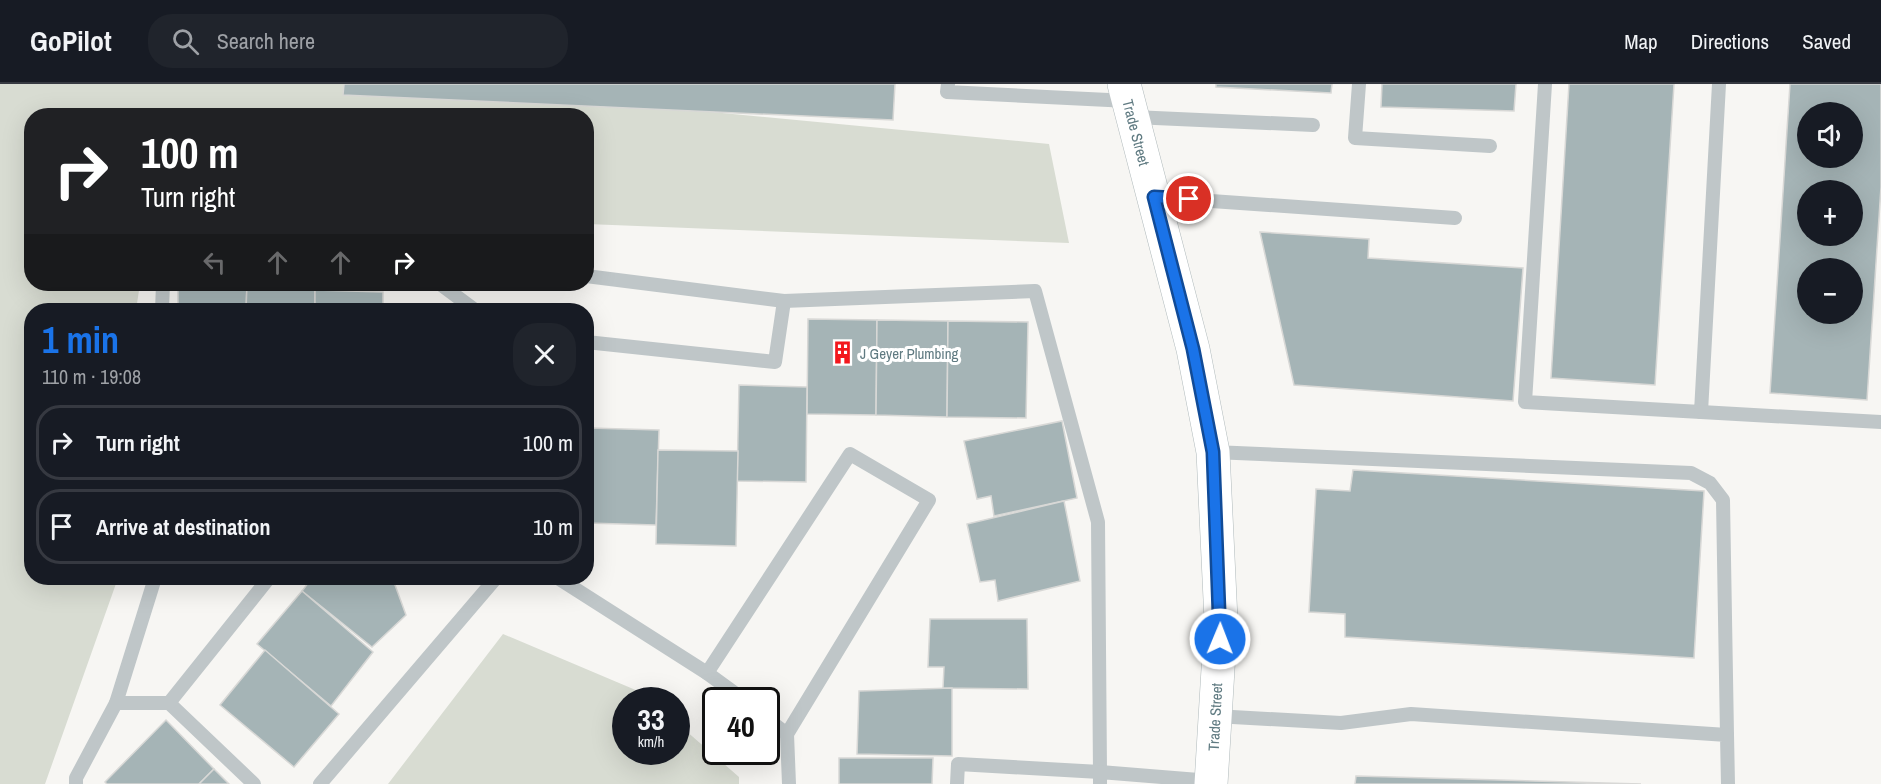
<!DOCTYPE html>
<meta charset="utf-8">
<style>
body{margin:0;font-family:"Archivo Narrow",sans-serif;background:#20242c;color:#f1f3f6;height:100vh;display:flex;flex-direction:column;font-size:22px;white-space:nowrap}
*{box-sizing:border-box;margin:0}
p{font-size:20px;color:#9ea1a6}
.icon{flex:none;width:33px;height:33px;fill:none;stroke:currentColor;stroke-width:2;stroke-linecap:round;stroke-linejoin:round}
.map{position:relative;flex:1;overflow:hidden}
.sheet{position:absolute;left:24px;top:219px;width:570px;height:282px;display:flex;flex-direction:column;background:#171b24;border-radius:24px;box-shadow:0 6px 24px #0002}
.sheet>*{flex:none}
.guide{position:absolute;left:24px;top:24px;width:570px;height:183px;border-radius:24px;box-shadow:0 6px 24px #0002;background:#202124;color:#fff;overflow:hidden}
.buttons{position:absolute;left:1797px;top:18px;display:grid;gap:12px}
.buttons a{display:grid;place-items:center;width:66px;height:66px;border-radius:50%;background:#171b24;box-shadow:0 6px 24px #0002;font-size:30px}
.speed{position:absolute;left:612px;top:603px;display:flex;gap:12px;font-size:30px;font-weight:700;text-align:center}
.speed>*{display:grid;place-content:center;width:78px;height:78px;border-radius:50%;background:#171b24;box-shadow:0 6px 24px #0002;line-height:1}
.speed small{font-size:15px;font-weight:400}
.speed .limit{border:3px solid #111;border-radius:9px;background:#fff;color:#111}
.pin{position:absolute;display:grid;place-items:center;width:51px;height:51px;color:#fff;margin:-26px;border:3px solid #fff;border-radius:50%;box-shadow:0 2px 6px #0007}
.me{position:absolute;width:66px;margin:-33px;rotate:1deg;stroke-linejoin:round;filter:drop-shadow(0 0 4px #0008)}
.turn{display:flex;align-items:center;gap:21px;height:126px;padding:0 18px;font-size:27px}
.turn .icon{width:78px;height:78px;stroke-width:2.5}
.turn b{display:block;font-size:42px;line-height:51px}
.lanes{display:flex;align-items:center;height:57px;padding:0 18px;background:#0003;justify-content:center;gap:30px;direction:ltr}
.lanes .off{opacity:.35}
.round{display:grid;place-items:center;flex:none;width:63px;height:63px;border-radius:24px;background:#20242c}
.overview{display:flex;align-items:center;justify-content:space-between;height:102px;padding:0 18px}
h1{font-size:36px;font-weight:700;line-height:45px;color:#1a73e8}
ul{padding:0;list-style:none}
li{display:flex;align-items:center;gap:18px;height:75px;margin:0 12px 9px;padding:0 6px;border:3px solid #363941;border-radius:24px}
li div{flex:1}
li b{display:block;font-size:22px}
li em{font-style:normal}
header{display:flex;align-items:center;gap:36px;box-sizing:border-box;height:84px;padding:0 30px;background:#171b24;border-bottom:2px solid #363941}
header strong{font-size:28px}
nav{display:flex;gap:33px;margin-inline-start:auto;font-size:21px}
.search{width:420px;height:54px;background:#20242c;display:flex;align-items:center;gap:15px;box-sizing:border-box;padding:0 21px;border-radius:24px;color:#9ea1a6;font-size:22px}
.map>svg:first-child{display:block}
</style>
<header>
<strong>GoPilot</strong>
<div class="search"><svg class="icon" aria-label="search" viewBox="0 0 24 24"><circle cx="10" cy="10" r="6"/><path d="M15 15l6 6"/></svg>Search here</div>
<nav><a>Map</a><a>Directions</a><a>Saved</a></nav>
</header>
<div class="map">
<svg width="1881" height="700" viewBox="0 0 1881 700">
<rect width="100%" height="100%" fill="#f7f6f3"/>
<!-- green -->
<g fill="#d8dcd2">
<path d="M0,0H418L1049,60L1069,159L587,140L586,32H32V200H140L136,226H32V494H118L45,700H0Z"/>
<path d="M503,550L638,607L650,616H626V668H676L677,639L739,693V700H388Z"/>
</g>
<!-- building -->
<g fill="#a5b4b6" stroke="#d8d8d6" stroke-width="1.5" fill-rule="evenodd">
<path d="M344,0H895L893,36L343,11Z"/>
<path d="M1216,0H1332L1331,9L1216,3Z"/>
<path d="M1382,0H1516L1514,27L1381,23Z"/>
<path d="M1569,0H1674L1655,301L1551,294Z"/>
<path d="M1790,0H1881V103L1867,316L1770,309ZM1808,28H1852V74H1808ZM1808,106H1852V152H1808ZM1808,184H1852V230H1808Z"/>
<path d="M1260,148L1369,155L1368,174L1523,184L1513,317L1294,301Z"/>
<path d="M178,200H247L246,226H178Z"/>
<path d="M247,200H315V226H246Z"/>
<path d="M315,206L383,208V226H315Z"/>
<path d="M808,235L877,236L876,331L807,330Z"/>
<path d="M877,236L948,237L947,333L876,331Z"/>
<path d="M948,237L1028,238L1026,334L947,333Z"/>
<path d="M739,301L807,303L806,398L737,397Z"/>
<path d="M586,309H590L588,405H586Z"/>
<path d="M1062,337L1077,414L994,432L991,412L977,415L964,357Z"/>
<path d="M589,344L659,346L656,441L587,439Z"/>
<path d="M658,366L738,367L736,462L656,460Z"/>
<path d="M1353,386L1704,407L1694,574L1345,553V530L1309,528L1316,405L1350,407Z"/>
<path d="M1064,417L1080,497L998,517L995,496L980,498L967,440Z"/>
<path d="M312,494H387L395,501L406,531L372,563L302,507Z"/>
<path d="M302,507L373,568L331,622L257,560Z"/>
<path d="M930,535H1027L1028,605L943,604L944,583H928Z"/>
<path d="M265,566L339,630L294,683L220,621Z"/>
<path d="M952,604V672L857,670L859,607Z"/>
<path d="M166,636L214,685L199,700H107L105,698Z"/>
<path d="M839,674H933L932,700H839Z"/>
<path d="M214,685L229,700H199Z"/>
<path d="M1356,692L1641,700H1355Z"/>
</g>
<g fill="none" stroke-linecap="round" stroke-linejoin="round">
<defs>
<g id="secondary">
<path id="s1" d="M1124,0L1193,265L1213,368L1221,536L1211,700"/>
</g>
</defs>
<!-- secondary casing -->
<use href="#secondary" stroke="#afb9bb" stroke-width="34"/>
<!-- lane -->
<g stroke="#bfc6c8" stroke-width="14">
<path d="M948,0L947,8L1129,17"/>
<path d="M1359,0L1355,54L1490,62"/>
<path d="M1545,0L1525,318L1701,328L1719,0"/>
<path d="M1133,33L1313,41"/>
<path d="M1154,113L1455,134"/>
<path d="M586,192L784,217L1035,207L1098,438L1100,688L958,680L957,700"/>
<path d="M440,200L475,226"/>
<path d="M162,226L163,200"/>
<path d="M586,258L775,278L784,217"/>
<path d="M1701,328L1881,338"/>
<path d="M1213,368L1691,389L1710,399L1723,416L1727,651"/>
<path d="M558,494L707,589L850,370L929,416L787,650L789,700"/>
<path d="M707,589L744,616"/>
<path d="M116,619L155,494"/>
<path d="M169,619L254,700"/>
<path d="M1215,632L1341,639L1411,630L1727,651L1728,700"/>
<path d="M766,634L787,650"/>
<path d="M76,700V694L116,619H169L269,494"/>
<path d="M320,700L496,494"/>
<path d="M1100,700V688L1211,697"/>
</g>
<!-- secondary -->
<use href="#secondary" stroke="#fff" stroke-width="33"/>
</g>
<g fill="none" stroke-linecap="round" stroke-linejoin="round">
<defs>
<path id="route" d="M1189,115L1154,113L1193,265L1213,368L1220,555"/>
</defs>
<!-- route casing -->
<use href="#route" stroke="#114b97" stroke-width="15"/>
<!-- route -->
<use href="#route" stroke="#1a73e8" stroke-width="10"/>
</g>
<!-- icons -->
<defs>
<symbol id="building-bare" viewBox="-9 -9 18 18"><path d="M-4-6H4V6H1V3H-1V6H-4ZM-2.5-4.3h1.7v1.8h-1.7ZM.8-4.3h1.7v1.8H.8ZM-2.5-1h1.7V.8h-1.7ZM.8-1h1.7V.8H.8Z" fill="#f3171d" stroke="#fff" stroke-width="2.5" paint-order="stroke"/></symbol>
</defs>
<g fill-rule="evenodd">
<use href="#building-bare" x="826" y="252" width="33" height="33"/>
</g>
<g text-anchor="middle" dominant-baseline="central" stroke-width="6" stroke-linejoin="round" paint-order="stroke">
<!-- street labels -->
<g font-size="15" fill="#5f7a81" stroke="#fff">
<text stroke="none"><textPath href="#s1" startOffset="50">Trade Street</textPath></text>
<text transform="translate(1215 633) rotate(-87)">Trade Street</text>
</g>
<!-- poi labels -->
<g font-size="15" fill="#5f7a81" stroke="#fff" text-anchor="start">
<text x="860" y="269">J Geyer Plumbing</text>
</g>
</g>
</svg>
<div class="buttons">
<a><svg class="icon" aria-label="sound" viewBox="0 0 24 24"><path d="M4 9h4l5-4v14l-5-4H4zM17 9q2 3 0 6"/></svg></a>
<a>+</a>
<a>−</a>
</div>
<div class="speed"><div>33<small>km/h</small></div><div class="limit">40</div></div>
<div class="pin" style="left:1189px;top:115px;background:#d93025"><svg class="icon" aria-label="arrive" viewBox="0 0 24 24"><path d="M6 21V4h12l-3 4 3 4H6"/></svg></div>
<svg class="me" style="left:1220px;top:555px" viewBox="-20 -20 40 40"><circle r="17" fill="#1a73e8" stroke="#fff" stroke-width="3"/><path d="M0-11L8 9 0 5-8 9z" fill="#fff"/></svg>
<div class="guide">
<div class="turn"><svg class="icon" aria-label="right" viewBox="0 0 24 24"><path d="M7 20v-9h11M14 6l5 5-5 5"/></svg><div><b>100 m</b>Turn right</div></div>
<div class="lanes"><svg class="icon off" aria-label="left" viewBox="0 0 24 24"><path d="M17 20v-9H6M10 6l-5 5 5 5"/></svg><svg class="icon off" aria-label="ahead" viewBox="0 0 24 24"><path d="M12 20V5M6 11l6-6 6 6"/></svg><svg class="icon off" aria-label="ahead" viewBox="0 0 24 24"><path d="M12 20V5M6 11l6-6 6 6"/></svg><svg class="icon" aria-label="right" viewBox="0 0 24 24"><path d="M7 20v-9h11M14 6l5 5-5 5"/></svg></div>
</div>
<section class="sheet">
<div class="overview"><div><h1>1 min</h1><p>110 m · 19:08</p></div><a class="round"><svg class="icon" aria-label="close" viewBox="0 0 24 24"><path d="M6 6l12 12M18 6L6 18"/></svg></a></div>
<ul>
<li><svg class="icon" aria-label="right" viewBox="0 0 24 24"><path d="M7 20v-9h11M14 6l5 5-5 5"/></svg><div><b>Turn right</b></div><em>100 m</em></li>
<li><svg class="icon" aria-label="arrive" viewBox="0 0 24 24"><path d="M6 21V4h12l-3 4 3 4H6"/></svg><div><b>Arrive at destination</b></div><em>10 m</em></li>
</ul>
</section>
</div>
